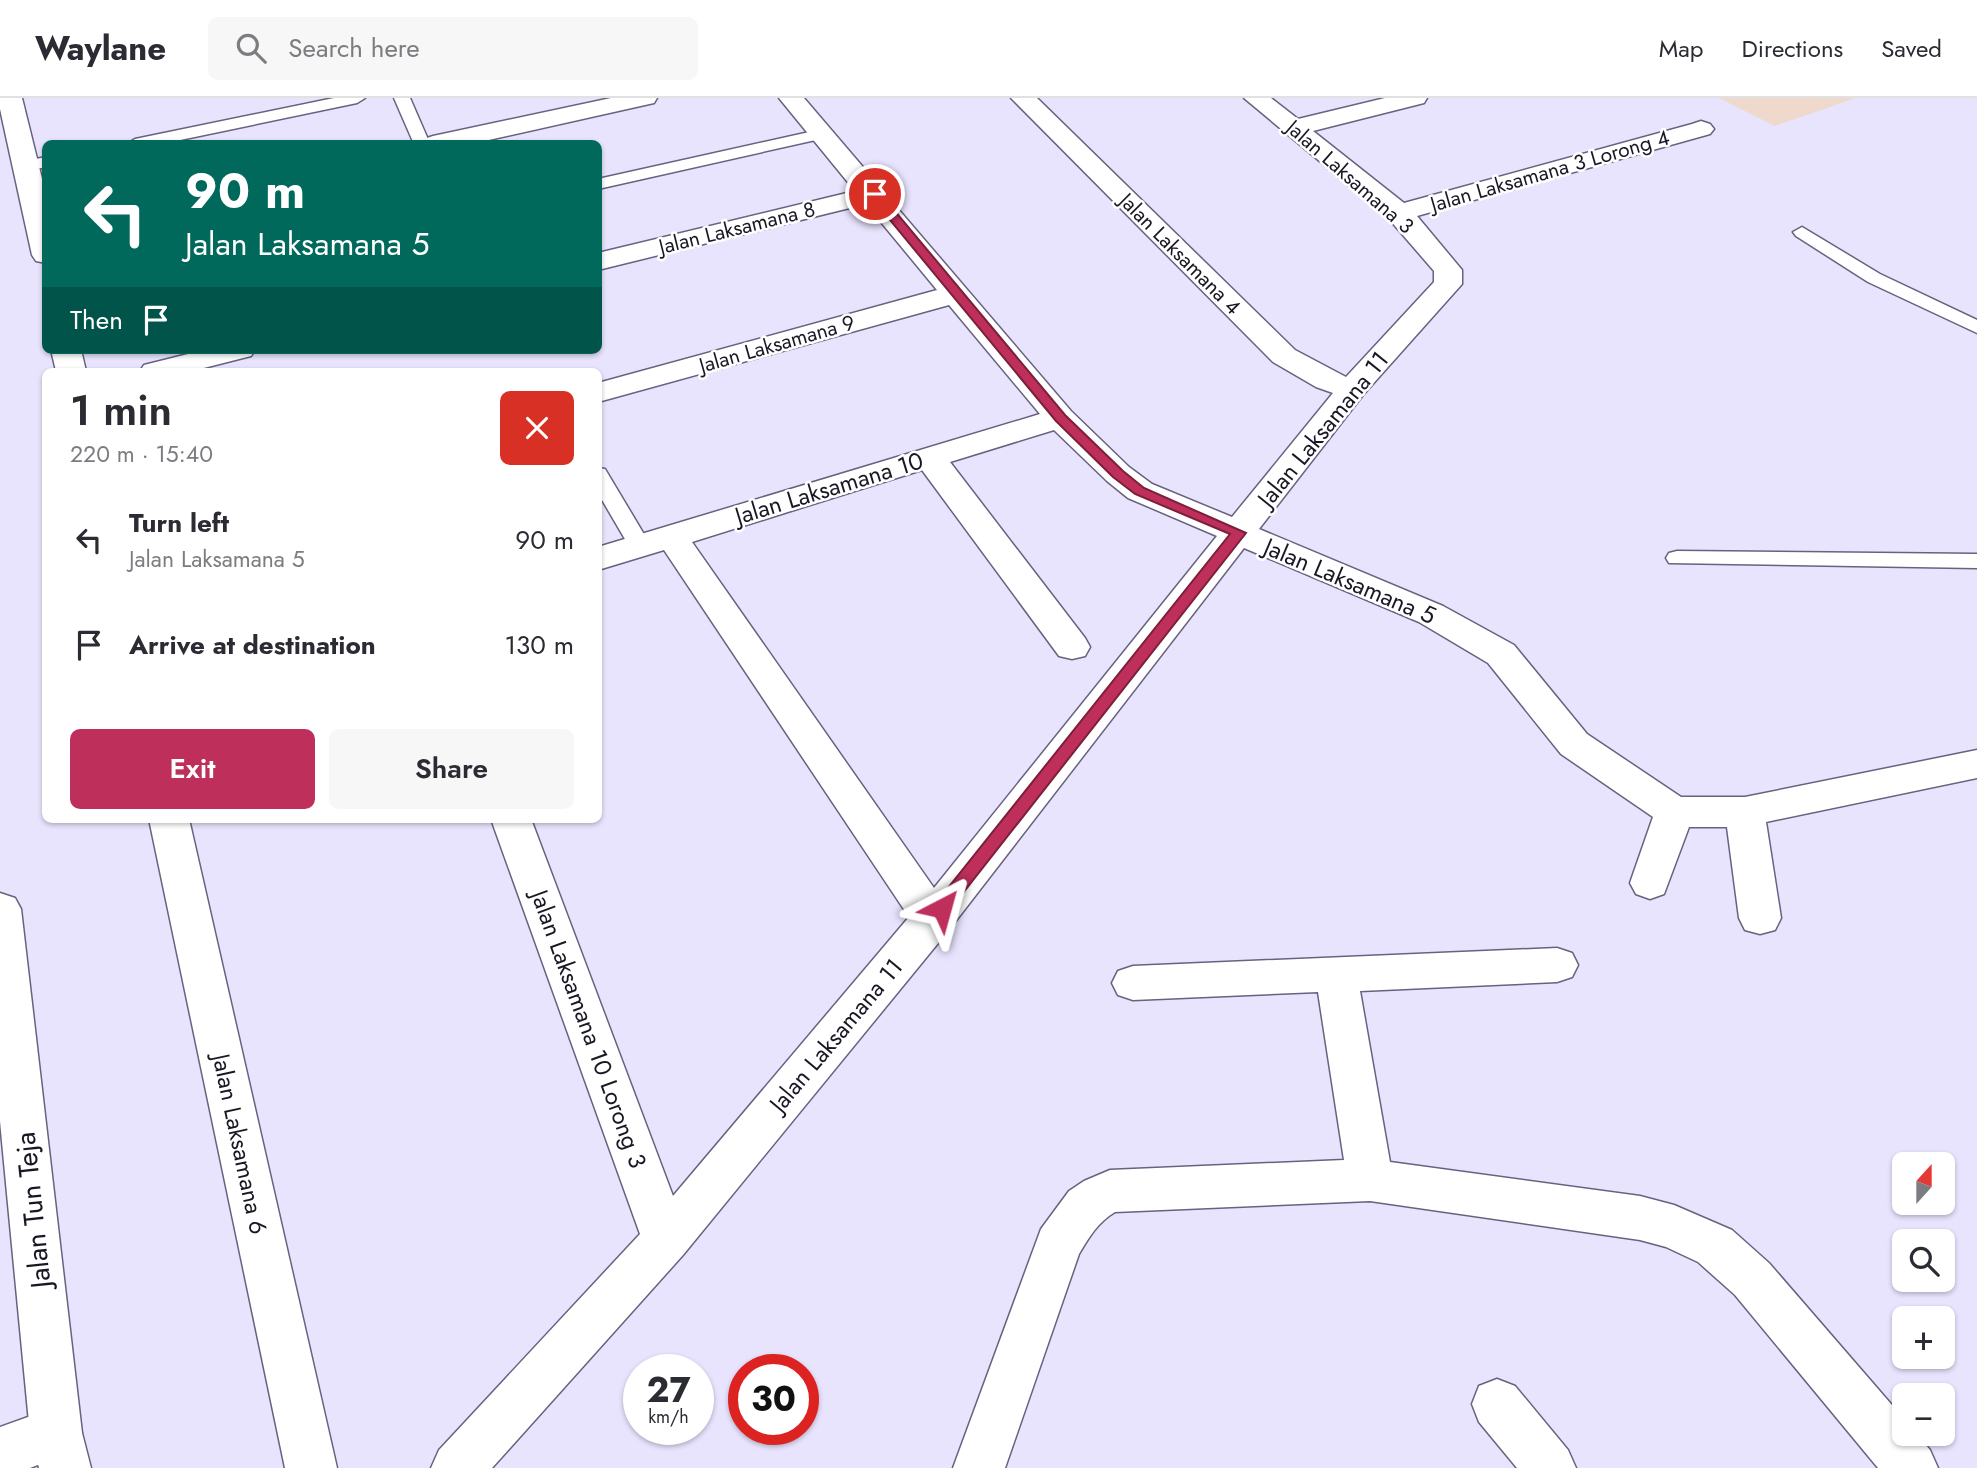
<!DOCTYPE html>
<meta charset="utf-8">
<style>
body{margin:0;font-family:Jost,sans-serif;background:#f7f7f7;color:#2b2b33;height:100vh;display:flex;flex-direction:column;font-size:26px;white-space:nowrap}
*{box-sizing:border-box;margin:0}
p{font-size:23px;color:#7c7c81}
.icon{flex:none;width:38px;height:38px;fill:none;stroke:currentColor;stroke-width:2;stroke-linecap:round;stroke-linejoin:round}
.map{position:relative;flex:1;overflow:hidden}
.side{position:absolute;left:42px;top:270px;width:560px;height:455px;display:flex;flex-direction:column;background:#fff;border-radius:10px;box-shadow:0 2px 5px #0004}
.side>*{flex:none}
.hud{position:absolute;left:42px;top:42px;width:560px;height:214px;border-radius:10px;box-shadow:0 2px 5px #0004;background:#00695c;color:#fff;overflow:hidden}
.needle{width:46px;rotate:21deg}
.buttons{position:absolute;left:1892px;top:1054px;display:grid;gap:14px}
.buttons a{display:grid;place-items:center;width:63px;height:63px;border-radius:10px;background:#fff;box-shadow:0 2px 5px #0004;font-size:35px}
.speed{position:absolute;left:623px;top:1256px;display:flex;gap:14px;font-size:35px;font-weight:700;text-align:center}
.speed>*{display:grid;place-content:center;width:91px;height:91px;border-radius:50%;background:#fff;box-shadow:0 2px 5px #0004;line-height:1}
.speed small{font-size:18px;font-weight:400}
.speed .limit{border:10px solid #d22;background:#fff;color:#111}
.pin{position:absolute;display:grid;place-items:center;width:60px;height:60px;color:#fff;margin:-30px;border:4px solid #fff;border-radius:50%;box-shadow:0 2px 7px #0007}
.me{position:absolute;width:77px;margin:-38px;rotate:39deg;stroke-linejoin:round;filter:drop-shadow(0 0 5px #0008)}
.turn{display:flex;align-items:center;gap:24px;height:147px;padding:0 28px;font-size:32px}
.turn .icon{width:91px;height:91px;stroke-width:2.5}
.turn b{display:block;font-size:49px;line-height:60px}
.then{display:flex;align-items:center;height:66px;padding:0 28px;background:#0003;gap:14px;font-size:26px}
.round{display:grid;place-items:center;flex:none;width:74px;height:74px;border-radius:10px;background:#f7f7f7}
.overview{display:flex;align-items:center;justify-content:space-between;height:119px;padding:0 28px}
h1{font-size:42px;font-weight:600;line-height:52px}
.action{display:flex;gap:14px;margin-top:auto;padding:14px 28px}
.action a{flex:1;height:80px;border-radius:10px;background:#be2f5b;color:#fff;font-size:28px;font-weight:600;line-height:80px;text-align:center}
.action a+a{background:#f7f7f7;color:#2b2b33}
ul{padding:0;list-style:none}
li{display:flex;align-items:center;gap:21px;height:105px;padding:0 28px}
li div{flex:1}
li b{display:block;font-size:26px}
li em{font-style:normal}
header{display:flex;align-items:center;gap:42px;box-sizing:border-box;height:98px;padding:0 35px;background:#fff;border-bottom:2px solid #e1e1e2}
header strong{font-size:33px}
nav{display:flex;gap:38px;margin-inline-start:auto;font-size:24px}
.search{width:490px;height:63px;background:#f7f7f7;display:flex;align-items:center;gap:18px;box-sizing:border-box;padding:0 24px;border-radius:10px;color:#7c7c81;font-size:26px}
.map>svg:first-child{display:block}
</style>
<header>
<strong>Waylane</strong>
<div class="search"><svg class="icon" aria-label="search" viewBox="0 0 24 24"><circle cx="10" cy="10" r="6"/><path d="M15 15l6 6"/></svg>Search here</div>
<nav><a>Map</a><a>Directions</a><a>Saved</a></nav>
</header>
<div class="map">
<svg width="1977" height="1370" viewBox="0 0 1977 1370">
<rect width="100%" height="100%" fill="#e8e4fe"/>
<!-- education -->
<path fill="#efd9cd" d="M1719,0H1856L1775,28Z"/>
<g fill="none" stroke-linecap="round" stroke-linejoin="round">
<defs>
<g id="service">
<path d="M334,0H365L357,5L161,46H127L135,41Z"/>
<path d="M394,0H410L430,46H414Z"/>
<path d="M823,31L829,33L831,36L829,39L598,91V81Z"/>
<path d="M46,59V69L26,73L18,68L20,64Z"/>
<path d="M1802,129L1880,176L1977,222V235L1868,184L1796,138L1793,134Z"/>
<path d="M598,370L605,371L608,376L651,448L648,453H632L629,448L598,395Z"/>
<path d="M1677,453L1977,456V470L1669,465L1666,460L1669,455Z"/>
</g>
<g id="minor">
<path d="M0,0H22L46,97V165L36,163L32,157L0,11Z"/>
<path d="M611,0H657L654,5L645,7L471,46H420L424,41L433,38Z"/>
<path d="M779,0H804L880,89L884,90L887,98L1071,313L1129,369L1152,386L1232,419L1333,295L1316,289L1273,264L1011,0H1037L1295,252L1346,279L1434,184V173L1389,121L1244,0H1271L1298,21L1385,0H1427L1424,5L1313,33L1404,105L1692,26L1701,23L1710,26L1714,31L1710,36L1417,118L1462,172V186L1363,297L1259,431L1443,508L1514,547L1587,636L1681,699H1745L1977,652V680L1766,724L1781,820L1775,832L1760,836L1745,832L1739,820L1727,729H1689L1664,796L1650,801L1636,796L1630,785L1653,719L1561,656L1488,565L1419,524L1244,450L948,833L683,1157L492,1370H431L439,1352L640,1136L491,721H531L673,1098L909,819L664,452L598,472V449L1040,316L949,207L598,304V285L937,192L866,106L598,172V155L855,93ZM1054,332L1107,383L1128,400L1217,438L934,790L692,444L922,372L1059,558L1072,561L1085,558L1090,549L1085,540L950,364Z"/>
<path d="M51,252H81L86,273H56Z"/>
<path d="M204,252H255L251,258L192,273H140L144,267Z"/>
<path d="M149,721H189L337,1370H285Z"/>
<path d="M1557,850L1572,855L1578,867L1572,879L1557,884L1360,893L1390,1064L1640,1098L1674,1107L1732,1132L1769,1165L1904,1321V1335H1916L1930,1352L1938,1370H1878L1735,1197L1698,1164L1666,1149L1640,1142L1370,1103L1115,1114C1098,1124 1089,1139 1079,1156L1005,1370H953L1041,1131L1069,1093L1084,1083L1110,1072L1344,1062L1318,894L1133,902L1118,897L1112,885L1118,873L1133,868Z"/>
<path d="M1497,1281L1515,1288L1568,1352L1576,1370H1517L1479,1324L1472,1306L1479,1288Z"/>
<path d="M56,1309L74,1317L82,1335L74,1353L30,1370H0V1329Z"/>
</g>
<path id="tertiary" d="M0,795L15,800L21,811L82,1335L91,1370H39L30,1335L0,1023Z"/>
</defs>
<!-- service casing -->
<use href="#service" stroke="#67627e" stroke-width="3"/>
<!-- minor casing -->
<use href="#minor" stroke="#67627e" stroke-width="3"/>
<!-- tertiary casing -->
<use href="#tertiary" stroke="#67627e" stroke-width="3"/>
<!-- service -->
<use href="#service" fill="#fff" fill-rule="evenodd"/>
<!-- minor -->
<use href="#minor" fill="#fff" fill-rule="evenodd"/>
<!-- tertiary -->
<use href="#tertiary" fill="#fff" fill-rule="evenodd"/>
</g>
<!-- route -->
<path fill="#be2f5b" stroke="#7c1f3b" stroke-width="2" d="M871,94H879L1065,317L1123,373L1144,390L1246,435L948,814H936L934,810L936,805L1230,436L1135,396L1113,379L1056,323L871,99Z"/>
<g text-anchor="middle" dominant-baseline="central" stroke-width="5" stroke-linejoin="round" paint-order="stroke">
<!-- far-street labels -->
<g font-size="21" fill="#191723" stroke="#fff">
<text transform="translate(1550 73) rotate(-16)">Jalan Laksamana 3 Lorong 4</text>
<text transform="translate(1350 79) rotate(41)">Jalan Laksamana 3</text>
<text transform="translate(737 130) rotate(-14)">Jalan Laksamana 8</text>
<text transform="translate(1180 156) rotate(45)">Jalan Laksamana 4</text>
<text transform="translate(777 246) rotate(-16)">Jalan Laksamana 9</text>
</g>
<!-- street labels -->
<g font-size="24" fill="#191723" stroke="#fff">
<text transform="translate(1323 331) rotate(-51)">Jalan Laksamana 11</text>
<text transform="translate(829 390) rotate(-17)">Jalan Laksamana 10</text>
<text transform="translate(1350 483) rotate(23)">Jalan Laksamana 5</text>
<text transform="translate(589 931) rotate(70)">Jalan Laksamana 10 Lorong 3</text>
<text transform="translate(836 937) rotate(-50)">Jalan Laksamana 11</text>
<text transform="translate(240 1046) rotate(78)">Jalan Laksamana 6</text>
</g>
<!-- near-street labels -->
<g font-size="28" fill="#191723" stroke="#fff">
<text transform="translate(33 1112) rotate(-96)">Jalan Tun Teja</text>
</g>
</g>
</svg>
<div class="buttons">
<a><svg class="needle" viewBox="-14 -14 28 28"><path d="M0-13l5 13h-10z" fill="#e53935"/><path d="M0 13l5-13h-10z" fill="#7c7c81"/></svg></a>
<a><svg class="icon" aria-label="search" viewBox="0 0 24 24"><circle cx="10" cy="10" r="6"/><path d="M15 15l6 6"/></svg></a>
<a>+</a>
<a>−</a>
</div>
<div class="speed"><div>27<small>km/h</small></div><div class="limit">30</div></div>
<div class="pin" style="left:875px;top:96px;background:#d93025"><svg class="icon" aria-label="arrive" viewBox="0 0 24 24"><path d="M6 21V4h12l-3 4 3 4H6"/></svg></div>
<svg class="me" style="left:942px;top:810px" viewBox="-20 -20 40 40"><path d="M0-17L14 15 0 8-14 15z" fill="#be2f5b" stroke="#fff" stroke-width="4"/></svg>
<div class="hud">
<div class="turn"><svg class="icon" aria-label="left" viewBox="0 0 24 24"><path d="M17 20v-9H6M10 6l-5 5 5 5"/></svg><div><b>90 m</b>Jalan Laksamana 5</div></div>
<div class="then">Then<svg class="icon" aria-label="arrive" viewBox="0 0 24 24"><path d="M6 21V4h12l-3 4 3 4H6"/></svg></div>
</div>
<section class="side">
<div class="overview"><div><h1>1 min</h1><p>220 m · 15:40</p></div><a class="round" style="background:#d93025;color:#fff"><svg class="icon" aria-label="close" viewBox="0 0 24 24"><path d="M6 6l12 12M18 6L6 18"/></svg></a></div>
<ul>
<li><svg class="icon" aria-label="left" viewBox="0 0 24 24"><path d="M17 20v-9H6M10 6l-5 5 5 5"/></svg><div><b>Turn left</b><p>Jalan Laksamana 5</p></div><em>90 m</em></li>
<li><svg class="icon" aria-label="arrive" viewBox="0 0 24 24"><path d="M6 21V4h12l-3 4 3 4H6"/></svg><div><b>Arrive at destination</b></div><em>130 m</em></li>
</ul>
<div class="action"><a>Exit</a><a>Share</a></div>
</section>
</div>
